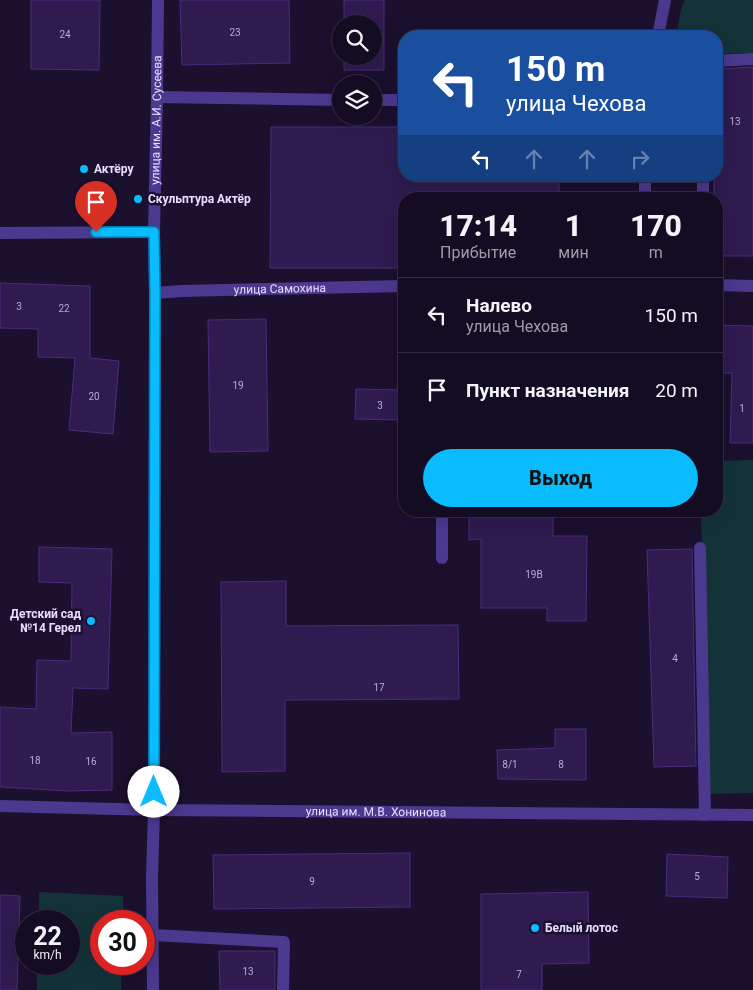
<!DOCTYPE html>
<html lang="ru">
<meta charset="utf-8">
<style>
body{margin:0;font-family:Roboto,sans-serif;background:#211a2f;color:#f1f3f6;height:100vh;display:flex;flex-direction:column;font-size:19px;white-space:nowrap}
*{box-sizing:border-box;margin:0}
p{font-size:16px;color:#9d9ba5}
.icon{flex:none;width:28px;height:28px;fill:none;stroke:currentColor;stroke-width:2;stroke-linecap:round;stroke-linejoin:round}
.map{position:relative;flex:1;overflow:hidden}
.side{position:absolute;left:398px;top:192px;width:325px;height:325px;display:flex;flex-direction:column;background:#140c22;border-radius:20px;box-shadow:0 5px 20px #0002,0 0 0 1px #332c40}
.side>*{flex:none}
.guide{position:absolute;left:398px;top:30px;width:325px;height:152px;border-radius:20px;box-shadow:0 5px 20px #0002,0 0 0 1px #332c40;background:#1a4fa0;color:#fff;overflow:hidden}
.controls{position:absolute;left:332px;top:15px;display:grid;gap:10px}
.controls a{display:grid;place-items:center;width:50px;height:50px;border-radius:50%;background:#140c22;box-shadow:0 5px 20px #0002,0 0 0 1px #332c40;font-size:25px}
.speed{position:absolute;left:15px;top:910px;display:flex;gap:10px;font-size:25px;font-weight:700;text-align:center}
.speed>*{display:grid;place-content:center;width:65px;height:65px;border-radius:50%;background:#140c22;box-shadow:0 5px 20px #0002,0 0 0 1px #332c40;line-height:1}
.speed small{font-size:12px;font-weight:400}
.speed .limit{border:8px solid #d22;background:#fff;color:#111}
.pin{position:absolute;display:grid;place-items:center;width:42px;height:42px;color:#fff;margin:-51px -21px;border-radius:50% 50% 50% 0;rotate:-45deg;box-shadow:0 0 5px #0007}
.pin .icon{rotate:45deg}
.me{position:absolute;width:55px;margin:-28px;rotate:0deg;stroke-linejoin:round;filter:drop-shadow(0 0 4px #0008)}
.turn{display:flex;align-items:center;gap:18px;height:105px;padding:0 25px;font-size:22px}
.turn .icon{width:65px;height:65px;stroke-width:2.5}
.turn b{display:block;font-size:35px;line-height:42px}
.lanes{display:flex;align-items:center;height:48px;padding:0 25px;background:#0003;justify-content:center;gap:25px;direction:ltr}
.lanes .off{opacity:.35}
.eta{display:flex;justify-content:space-evenly;align-items:center;height:85px;text-align:center}
.eta b{font-size:30px;font-weight:800;line-height:35px}
.primary-button{display:flex;gap:10px;margin-top:auto;padding:10px 25px}
.primary-button a{flex:1;height:58px;border-radius:30px;background:#09bcff;color:#111;font-size:20px;font-weight:800;line-height:58px;text-align:center}
ul{padding:0;list-style:none}
li{display:flex;align-items:center;gap:15px;height:75px;padding:0 25px;border-top:1px solid #332c40}
li div{flex:1}
li b{display:block;font-size:19px}
li em{font-style:normal}
.map>svg:first-child{display:block}
</style>
<div class="map">
<svg width="753" height="990" viewBox="0 0 753 990">
<rect width="100%" height="100%" fill="#1b102e"/>
<!-- green -->
<g fill="#133339">
<path d="M685,0H753V53L716,54V36H676L681,9Z"/>
<path d="M753,460V793L708,794L701,511H716V461Z"/>
<path d="M39,892L123,896V921H101V964H122L121,990H37V964H69V921H39Z"/>
</g>
<!-- building -->
<g fill="#2f1b50" stroke="#4a2c7d">
<path d="M31,0H100L99,70L31,69Z"/>
<path d="M180,0H289L290,63L182,65Z"/>
<path d="M344,0H384V70H344V56H374V24H344Z"/>
<path d="M753,67V256H716V199H714V176H716V69Z"/>
<path d="M271,127H404V176H559V199H404V268H270Z"/>
<path d="M0,283L90,286V358L119,361L113,434L69,430L75,358L38,357V329L0,328Z"/>
<path d="M266,319L268,451L210,452L208,320Z"/>
<path d="M716,325L753,326V443H730L732,373H716Z"/>
<path d="M356,389L404,390V420L355,419Z"/>
<path d="M469,511H553V536H587L586,621H547V608H481V539L469,540Z"/>
<path d="M39,547L112,549L108,689L73,688L71,733L112,732V790L68,791L0,787V707L36,709L37,660L71,661L72,583L39,582Z"/>
<path d="M692,549L696,766L654,767L647,550Z"/>
<path d="M286,581V626L458,625L459,699L285,700V771L222,772L221,582Z"/>
<path d="M555,729H586V780L498,779L497,750L555,748Z"/>
<path d="M410,853V907L214,909L213,855Z"/>
<path d="M667,854L728,857L727,898L666,896Z"/>
<path d="M588,892L589,963L542,964V990H481V894Z"/>
<path d="M0,895L20,896L17,990H0Z"/>
<path d="M219,951H275V990H220Z"/>
</g>
<g fill="none" stroke-linecap="round" stroke-linejoin="round">
<!-- minor -->
<g stroke="#4b398f" stroke-width="12">
<path d="M658,36L665,0"/>
<path d="M716,61L753,59"/>
<path d="M157,97L341,100"/>
<path d="M374,100H404"/>
<path d="M645,199V176"/>
<path d="M703,199V176"/>
<path d="M0,233L154,232"/>
<path d="M716,285L753,286"/>
<path id="s1" d="M155,293L181,291L404,286"/>
<path d="M700,548L705,815"/>
<path d="M442,558V511"/>
<path id="s2" d="M0,806L154,810L753,815"/>
<path d="M153,935L284,942L283,990"/>
<path id="s3" d="M153,990L152,878L154,810L155,293L154,232L157,97L158,0"/>
</g>
</g>
<g fill="none" stroke-linecap="round" stroke-linejoin="round">
<defs>
<path id="route" d="M96,232H154L155,293L154,792"/>
</defs>
<!-- route casing -->
<use href="#route" stroke="#067aa6" stroke-width="12"/>
<!-- route -->
<use href="#route" stroke="#09bcff" stroke-width="9"/>
</g>
<!-- markers -->
<g fill="#09bcff" stroke="#1b102e" stroke-width="2">
<circle cx="84" cy="169" r="5"/>
<circle cx="138" cy="199" r="5"/>
<circle cx="91" cy="621" r="5"/>
<circle cx="535" cy="928" r="5"/>
</g>
<g text-anchor="middle" dominant-baseline="central" stroke-width="5" stroke-linejoin="round" paint-order="stroke">
<!-- number labels -->
<g font-size="10" fill="#b9acd3">
<text x="235" y="32">23</text>
<text x="65" y="34">24</text>
<text x="735" y="121">13</text>
<text x="19" y="306">3</text>
<text x="64" y="308">22</text>
<text x="238" y="385">19</text>
<text x="94" y="396">20</text>
<text x="380" y="405">3</text>
<text x="742" y="408">1</text>
<text x="534" y="574">19В</text>
<text x="675" y="658">4</text>
<text x="379" y="687">17</text>
<text x="35" y="760">18</text>
<text x="91" y="761">16</text>
<text x="510" y="764">8/1</text>
<text x="561" y="764">8</text>
<text x="697" y="876">5</text>
<text x="312" y="881">9</text>
<text x="248" y="971">13</text>
<text x="519" y="974">7</text>
</g>
<!-- street labels -->
<g font-size="12" fill="#e7ddff" stroke="#1b102e">
<text stroke="none"><textPath href="#s3" startOffset="870">улица им. А.И. Сусеева</textPath></text>
<text stroke="none"><textPath href="#s1" startOffset="125">улица Самохина</textPath></text>
<text stroke="none"><textPath href="#s2" startOffset="376">улица им. М.В. Хонинова</textPath></text>
</g>
<!-- poi labels -->
<g font-size="12" font-weight="bold" fill="#e7ddff" stroke="#1b102e" text-anchor="start">
<text x="94" y="169">Актёру</text>
<text x="148" y="199">Скульптура Актёр</text>
<text x="81" y="614" text-anchor="end">Детский сад<tspan x="81" dy="14">№14 Герел</tspan></text>
<text x="545" y="928">Белый лотос</text>
</g>
</g>
</svg>
<div class="controls">
<a><svg class="icon" aria-label="search" viewBox="0 0 24 24"><circle cx="10" cy="10" r="6"/><path d="M15 15l6 6"/></svg></a>
<a><svg class="icon" aria-label="layers" viewBox="0 0 24 24"><path d="M12 4l9 5-9 5-9-5zM3 14l9 5 9-5"/></svg></a>
</div>
<div class="speed"><div>22<small>km/h</small></div><div class="limit">30</div></div>
<div class="pin" style="left:96px;top:232px;background:#d93025"><svg class="icon" aria-label="arrive" viewBox="0 0 24 24"><path d="M6 21V4h12l-3 4 3 4H6"/></svg></div>
<svg class="me" style="left:154px;top:792px" viewBox="-20 -20 40 40"><circle r="19" fill="#fff"/><path d="M0-13L10 11 0 6-10 11z" fill="#09bcff"/></svg>
<div class="guide">
<div class="turn"><svg class="icon" aria-label="left" viewBox="0 0 24 24"><path d="M17 20v-9H6M10 6l-5 5 5 5"/></svg><div><b>150 m</b>улица Чехова</div></div>
<div class="lanes"><svg class="icon" aria-label="left" viewBox="0 0 24 24"><path d="M17 20v-9H6M10 6l-5 5 5 5"/></svg><svg class="icon off" aria-label="ahead" viewBox="0 0 24 24"><path d="M12 20V5M6 11l6-6 6 6"/></svg><svg class="icon off" aria-label="ahead" viewBox="0 0 24 24"><path d="M12 20V5M6 11l6-6 6 6"/></svg><svg class="icon off" aria-label="right" viewBox="0 0 24 24"><path d="M7 20v-9h11M14 6l5 5-5 5"/></svg></div>
</div>
<section class="side">
<div class="eta">
<div><b>17:14</b><p>Прибытие</p></div>
<div><b>1</b><p>мин</p></div>
<div><b>170</b><p>m</p></div>
</div>
<ul>
<li><svg class="icon" aria-label="left" viewBox="0 0 24 24"><path d="M17 20v-9H6M10 6l-5 5 5 5"/></svg><div><b>Налево</b><p>улица Чехова</p></div><em>150 m</em></li>
<li><svg class="icon" aria-label="arrive" viewBox="0 0 24 24"><path d="M6 21V4h12l-3 4 3 4H6"/></svg><div><b>Пункт назначения</b></div><em>20 m</em></li>
</ul>
<div class="primary-button"><a>Выход</a></div>
</section>
</div>
